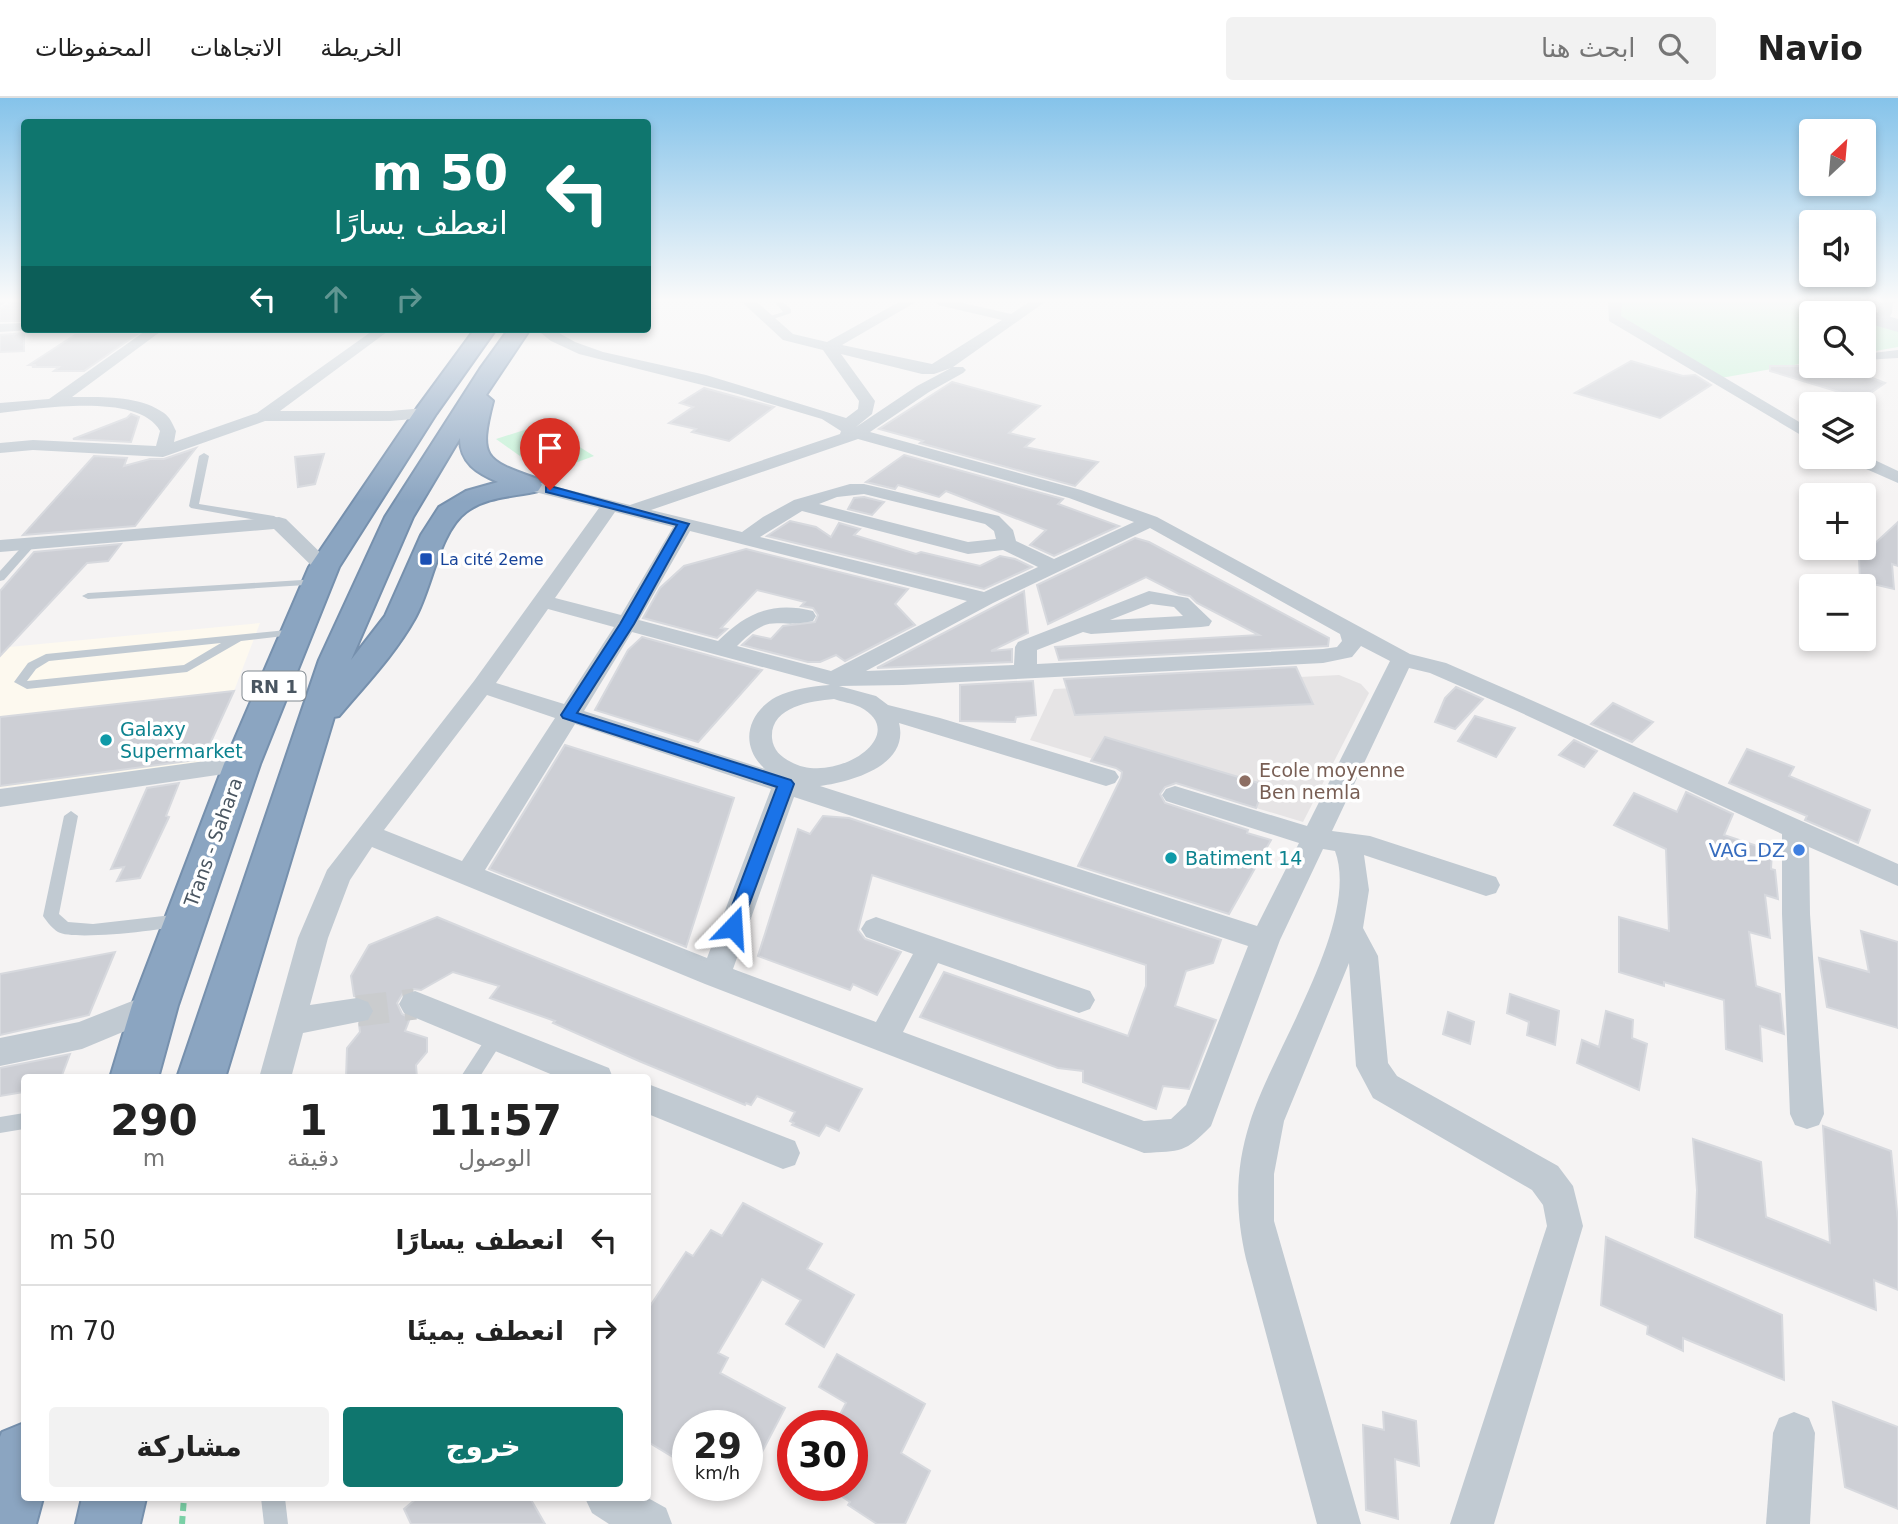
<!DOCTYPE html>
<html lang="ar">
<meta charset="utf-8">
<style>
body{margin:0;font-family:"DejaVu Sans",Cairo,sans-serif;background:#f2f2f2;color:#222;direction:rtl;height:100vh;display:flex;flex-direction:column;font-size:26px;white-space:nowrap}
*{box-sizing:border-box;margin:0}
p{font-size:23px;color:#767676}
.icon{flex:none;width:38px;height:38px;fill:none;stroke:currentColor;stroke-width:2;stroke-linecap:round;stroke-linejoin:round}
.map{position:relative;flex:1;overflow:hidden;direction:ltr}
.details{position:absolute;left:21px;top:976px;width:630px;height:427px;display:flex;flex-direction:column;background:#fff;border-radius:7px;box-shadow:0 4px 10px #0003;direction:rtl}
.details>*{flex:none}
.guide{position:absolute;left:21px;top:21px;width:630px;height:214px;border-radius:7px;box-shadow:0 4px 10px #0003;direction:rtl;background:#0f766e;color:#fff;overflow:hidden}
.needle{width:46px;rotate:26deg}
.buttons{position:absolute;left:1799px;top:21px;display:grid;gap:14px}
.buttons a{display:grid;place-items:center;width:77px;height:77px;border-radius:7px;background:#fff;box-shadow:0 4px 10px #0003;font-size:35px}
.speed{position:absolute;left:672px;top:1312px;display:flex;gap:14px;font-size:35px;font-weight:700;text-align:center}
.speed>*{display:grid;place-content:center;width:91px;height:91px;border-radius:50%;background:#fff;box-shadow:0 4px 10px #0003;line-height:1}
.speed small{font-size:18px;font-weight:400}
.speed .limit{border:10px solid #d22;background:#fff;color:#111}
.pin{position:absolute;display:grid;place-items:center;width:60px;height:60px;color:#fff;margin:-72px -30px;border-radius:50% 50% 50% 0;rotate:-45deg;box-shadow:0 0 7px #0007}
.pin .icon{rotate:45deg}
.me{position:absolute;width:77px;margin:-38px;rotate:20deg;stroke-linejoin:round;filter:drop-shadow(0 0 5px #0008)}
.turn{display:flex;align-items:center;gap:24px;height:147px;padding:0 28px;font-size:32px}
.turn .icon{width:91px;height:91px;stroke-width:2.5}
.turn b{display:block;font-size:49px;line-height:60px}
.lanes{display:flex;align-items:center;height:66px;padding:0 28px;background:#0003;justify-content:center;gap:35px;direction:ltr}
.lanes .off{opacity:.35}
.eta{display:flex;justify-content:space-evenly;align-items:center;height:119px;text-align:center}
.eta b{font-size:42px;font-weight:600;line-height:49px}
.action{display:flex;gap:14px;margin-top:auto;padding:14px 28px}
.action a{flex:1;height:80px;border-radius:7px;background:#0f766e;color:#fff;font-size:28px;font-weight:600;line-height:80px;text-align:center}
.action a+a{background:#f2f2f2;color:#222}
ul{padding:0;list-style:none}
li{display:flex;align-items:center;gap:21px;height:91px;padding:0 28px;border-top:2px solid #e0e0e0}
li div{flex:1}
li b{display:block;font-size:26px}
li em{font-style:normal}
header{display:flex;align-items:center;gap:42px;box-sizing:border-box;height:98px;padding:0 35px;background:#fff;border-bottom:2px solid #e0e0e0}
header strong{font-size:33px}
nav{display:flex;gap:38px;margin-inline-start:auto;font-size:24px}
.search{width:490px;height:63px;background:#f2f2f2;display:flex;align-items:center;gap:18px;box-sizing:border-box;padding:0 24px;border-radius:7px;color:#767676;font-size:26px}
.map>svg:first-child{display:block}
</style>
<header>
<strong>Navio</strong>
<div class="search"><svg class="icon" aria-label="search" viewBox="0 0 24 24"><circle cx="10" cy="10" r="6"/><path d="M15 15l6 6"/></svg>ابحث هنا</div>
<nav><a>الخريطة</a><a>الاتجاهات</a><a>المحفوظات</a></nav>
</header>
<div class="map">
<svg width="1898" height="1426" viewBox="0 0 1898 1426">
<rect width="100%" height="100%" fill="#f5f3f3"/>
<!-- commercial -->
<path fill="#fdf9ef" d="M260,525L234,593L201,666L0,690V559L9,549Z"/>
<!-- education -->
<path fill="#e6e4e5" d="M1339,577L1361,586L1369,595L1303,724L1030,642L1054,591Z"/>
<!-- green -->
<g fill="#c3f1d5">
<path d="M1621,204H1807L1841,215H1811V264L1721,280L1619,219Z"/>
<path d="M1864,222L1898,232V249L1864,255Z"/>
<path d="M543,326L594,358L545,376L496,341Z"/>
</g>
<!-- building -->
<g fill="#cdcfd5" stroke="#d7d9de" stroke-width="2">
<path d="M12,204H24V223H0V211Z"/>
<path d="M24,235V253L0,254V237Z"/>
<path d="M75,237H136L84,273H54L59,269H32L36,267H29Z"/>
<path d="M1631,263L1683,278L1695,277L1711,287L1660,320L1575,295Z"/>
<path d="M1770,268H1843L1885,285L1862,301L1770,273Z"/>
<path d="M952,284L1040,308L1009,335L1034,341L1025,349L1098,364L1075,388L920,345L923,343L879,331Z"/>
<path d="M704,290L737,299L774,309L729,343L692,334L696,331L669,325L693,309L680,305Z"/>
<path d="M131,316L139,319L131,344L73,341L127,320Z"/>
<path d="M196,350L135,428L23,437L94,358L127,360L124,368L150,361H164Z"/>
<path d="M324,356L315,386L298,389L295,359Z"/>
<path d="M904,357L1063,401L1058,406L1119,428L1054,458L1030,447L1046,432L946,393L939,399L898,387L895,391L866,384Z"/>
<path d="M864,399L884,404L872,417L848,411L854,400Z"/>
<path d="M790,423L816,429L831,439L839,425L860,431L854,437L916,456L921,454L980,468L1000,458L1015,461L1032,469L984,491L767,438Z"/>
<path d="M1898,424V468L1892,466L1894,491L1860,483L1859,460Z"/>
<path d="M1135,440L1149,444L1329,540L1328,548L1059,562L1055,549L1259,537L1197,505L1190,498L1179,496L1146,479L1048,526L1037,487Z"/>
<path d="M121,446L108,463L87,465L0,558V493L34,454Z"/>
<path d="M746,451L908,491L895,506L915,527L845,563L836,557L820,564H808L742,547L753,537L771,541L783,528L815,524L818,517L813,510L801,508L805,504L757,492L721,530L727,531L717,540L643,520L660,490L684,468Z"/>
<path d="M1024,493L1028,535L991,553L1012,551V564L877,570Z"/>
<path d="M642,539L762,572L698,644L595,612L628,552Z"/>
<path d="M1296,569L1313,606L1075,617L1064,581Z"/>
<path d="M1033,583L1036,617L1016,619L1015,624L960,623V587Z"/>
<path d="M1456,589L1483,601L1455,631L1435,624L1445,600Z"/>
<path d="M234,593L203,661L0,688V619Z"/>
<path d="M1613,605L1653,624L1632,644L1591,626Z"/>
<path d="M1475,618L1515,630L1496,659L1458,643Z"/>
<path d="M1105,639L1265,687L1256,710L1176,685L1165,689L1160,696L1165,705L1248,732L1247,735L1271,742L1229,816L1078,768L1121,680L1122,674L1116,670L1091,663Z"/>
<path d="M1574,642L1597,653L1584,669L1559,657Z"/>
<path d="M565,647L734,700L686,849L489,771Z"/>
<path d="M1747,651L1794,669L1789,678L1870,712L1858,745L1805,722L1807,718L1729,685Z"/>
<path d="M179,685L166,718L169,719L140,780L117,783L124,769L111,771L147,690Z"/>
<path d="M1686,694L1733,716L1724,737L1772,753L1771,771L1775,772L1778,801L1765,797L1770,840L1749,834L1756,888L1780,896L1784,936L1760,928L1762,963L1726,951L1724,902L1664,884V888L1619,874V819L1669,833L1666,751L1614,727L1634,695L1677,714Z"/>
<path d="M823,718L849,720L1221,842L1213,865L1186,873L1175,908L1216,922L1189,991L1163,988L1156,1011L1083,984V973L1058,970L920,919L944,874L1128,938L1146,888V867L872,777L858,832L865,841L901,854L877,897L853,886L850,892L758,858L798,731L810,736Z"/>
<path d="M437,819L517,852L862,991L839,1033L826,1027L819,1038L792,1027L794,1025L790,1023L795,1014L757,998L751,1007L746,1005L745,1007L639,963L553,925L555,923L490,900L499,888L453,874L421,892L414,891L403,895L397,905L402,916L410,920L405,933L427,940V954L416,967L417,980H346L347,950L360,934L359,926L370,923L375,914L369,902L354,898L351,878L369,847Z"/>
<path d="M1861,833L1898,844V930L1827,909L1819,860L1869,874Z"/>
<path d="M115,854L89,917L0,937V876Z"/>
<path d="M1510,896L1559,913L1555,947L1527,937L1529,924L1507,915Z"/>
<path d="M1606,913L1633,922L1632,940L1647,946L1639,992L1577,965L1582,942L1599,949Z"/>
<path d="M1448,914L1474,924L1470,946L1443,936Z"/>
<path d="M70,956L61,980H24V994L0,998V970Z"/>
<path d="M1823,1028L1891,1053L1898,1124V1192L1874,1182L1876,1212L1695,1139L1697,1092L1693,1041L1761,1064L1766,1119L1830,1145Z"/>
<path d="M743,1105L822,1146L807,1171L854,1197L824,1249L786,1226L801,1202L762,1181L718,1255L728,1260L720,1275L785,1310L747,1383V1328H688L673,1359L648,1344V1211L686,1154L693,1158L711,1132L722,1138Z"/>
<path d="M1606,1139L1782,1217L1784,1282L1683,1240V1253L1647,1236L1648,1228L1601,1207Z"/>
<path d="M837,1256L925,1306L901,1355L930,1373L905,1426H877L848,1407L850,1404L826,1388H852V1328H834L846,1305L819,1289Z"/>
<path d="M1833,1304L1898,1329V1411L1845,1389Z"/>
<path d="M1383,1314L1416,1323L1419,1368L1395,1361L1398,1421L1366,1412L1363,1327L1384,1332Z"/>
<path d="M417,1400H530L545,1426H411L404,1411Z"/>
</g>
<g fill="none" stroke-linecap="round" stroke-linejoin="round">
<!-- street-tunnel -->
<path stroke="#caccce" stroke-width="31" stroke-dasharray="31 16" stroke-linecap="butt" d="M357,913L415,906"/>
<defs>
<g id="highway">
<path d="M475,231H496L436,316L339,469L260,666L178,907L158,980H110L132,907L224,666L309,469L417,310Z"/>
<path d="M509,231H530L486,297L493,303C478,361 485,362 538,381L542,387L538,393C514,399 487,398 466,414C439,434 432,490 415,520C395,556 366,586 339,618L334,619L225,980H177L319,562L385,419L480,271ZM460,340C460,365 477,375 498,384L466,393L439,409L421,437L385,518L351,562L413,419Z"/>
<path d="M24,1325V1400H43L36,1426H0V1339L2,1334Z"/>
<path d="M82,1400H146L140,1426H76Z"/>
</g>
</defs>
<!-- highway casing -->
<use href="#highway" stroke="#7690ad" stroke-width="4"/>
<!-- path -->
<path stroke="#7ad0a6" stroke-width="6" stroke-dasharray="8 5" stroke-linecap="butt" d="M182,1426L184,1400"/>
<!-- lane -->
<g fill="#c1cad2" fill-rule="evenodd">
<path d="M0,204H7L0,208Z"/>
<path d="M775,204H783L791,211V215L764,224V220L783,214Z"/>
<path d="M204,355L209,358L199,406L274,418L283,423V427L191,410L189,408L199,358Z"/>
<path d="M31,442L35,443V447L4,482L0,483V473L27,443Z"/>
<path d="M318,481L323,484L322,486L88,501L82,498L88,495Z"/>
<path d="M297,531L301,532V536L241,543L187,574L27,591L14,584L28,565L46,556ZM221,545L184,567L27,583L36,571L49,563Z"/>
<path d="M71,713L78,718L59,816L68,824L93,826L181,816L186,818L189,822L186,826C168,832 73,843 58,834C53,831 47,824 43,818L64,718Z"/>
<path d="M496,932L502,934L505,939L479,980H460L490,934Z"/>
<path d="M24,1015V1031L0,1035V1019Z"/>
<path d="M261,1400H285L288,1426H264Z"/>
</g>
<!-- street -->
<g fill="#c1cad2" fill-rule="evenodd">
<path d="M742,204H757L793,236L827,244L899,204H916L842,247L932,266L1002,222L938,207L936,204H959L1011,216L1029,204H1045L953,269H963L966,272L963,275L929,294L870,334L1081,392L1157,419L1410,556L1446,565L1531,602L1898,766V788L1809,749L1810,816L1824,1016L1819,1027L1807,1031L1795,1027L1790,1016L1782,816V736L1515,612L1430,575L1409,570L1332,733L1370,738L1496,779L1500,787L1496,795L1486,798L1364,757L1369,792L1363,830L1378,858L1388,965L1397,978L1558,1068L1573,1088L1583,1128L1494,1426H1450L1547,1128L1543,1107L1532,1092L1373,1000L1356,968L1349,865L1284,1023L1274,1076V1123L1361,1426H1317L1246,1161C1235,1113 1235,1071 1250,1024C1272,953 1361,823 1335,753L1323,751L1280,842L1211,1028C1185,1055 1181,1053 1144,1055L705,886L372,749L350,782L328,840L310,907L357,900L368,904L373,913L368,922L303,935L291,980H259L298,840L327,772L474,583L599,410L523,391L520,387L523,383L529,382L630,407L840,336L841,333L822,321L738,296L579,256L551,243L536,231H552L575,244L603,254L706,277L846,320L858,311L859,303L823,252L783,242ZM841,256L922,276H934L951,270L917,288L856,329L872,316L875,303ZM858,341L1069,400L1134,424L1054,461L1016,443L1013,432L999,418L864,386H850L794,402L763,419L742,434L651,412ZM864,396L985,426L994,433L996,441L968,444L819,406L837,399ZM802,413L968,456L1003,452L1038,469L984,494L760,439ZM615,414L673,429L621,517L555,500ZM1150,430L1340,536L1342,543L1337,549L1323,551L1037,566V552L1083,534L1091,536L1201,529L1209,528L1212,523L1188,500L1149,493L1018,544L1015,549L1014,567L866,573L993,505ZM690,433L967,503L831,573L737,548C773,512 773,532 813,523L816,518L813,513C772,503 746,515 718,543L639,522ZM1151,506L1174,509L1183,518L1110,522ZM548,511L614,529L564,606L496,585ZM632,534L826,586L830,587C812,588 792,591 776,599C747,615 739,648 765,671L584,613ZM1361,548L1390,563L1307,728L1175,688L1166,691L1162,697L1166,703L1299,745L1257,828L820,688C850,684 910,668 899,625L1106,688L1115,685L1119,679L1115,673L940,620L888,607L876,598L839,588L903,587L1323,565L1352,559ZM487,597L555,620L462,763L384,732ZM834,601C842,604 852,605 860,609C913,637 834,688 791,664C781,659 773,652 772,640C770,609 810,603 834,601ZM575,626L771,691L707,860L485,772ZM794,699L1248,848L1186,1007L1171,1021L1144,1023L903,934L938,865L1079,915L1090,911L1095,902L1090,893L876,819L866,823L861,831L866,839L913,856L876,924L733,871Z"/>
<path d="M1608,204H1622L1621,218L1811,331V343L1609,223Z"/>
<path d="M1879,204H1893L1892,215L1885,226L1880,227L1873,223L1878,215Z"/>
<path d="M24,225V231L29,232L0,234V226Z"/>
<path d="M148,231H164L72,299C101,299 139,297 164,315C170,319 173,327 176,333L174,344L257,315L375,231H391L280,313H390L425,310L433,315L425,320L390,323H265L163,359L33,352L0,355V345L33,342L156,348L160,333C139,294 38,311 0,315V305L49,301Z"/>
<path d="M1898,252V260L1864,262V256Z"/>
<path d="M1864,357L1898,373V385L1848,363L1845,359Z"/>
<path d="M279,419L286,421L331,465L334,469L331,473H317L274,431L0,454V442Z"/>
<path d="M242,658L251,660L255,666L251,672L0,709V691Z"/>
<path d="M415,893L609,970L613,980H560L404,915L399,906L404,897Z"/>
<path d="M155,894L166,898L171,907L166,916L82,951L0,968V940L79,924Z"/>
<path d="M648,986L795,1043L800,1055L795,1067L783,1071L648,1016Z"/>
<path d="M1794,1314L1809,1320L1815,1335L1810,1426H1766L1773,1335L1779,1320Z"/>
<path d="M585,1400H648L666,1410L672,1426H609L592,1415Z"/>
</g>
<!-- secondary -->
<path fill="#c1cbd6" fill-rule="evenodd" d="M1814,204H1844L1898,221V234L1864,224V215C1848,215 1825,217 1814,204Z"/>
<!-- highway -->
<use href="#highway" fill="#8ba5c1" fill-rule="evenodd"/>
</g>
<!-- sky -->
<linearGradient id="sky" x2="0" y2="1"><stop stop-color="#85c3ea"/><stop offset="0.5" stop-color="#fafafa"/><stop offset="1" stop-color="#fafafa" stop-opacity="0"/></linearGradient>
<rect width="1898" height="404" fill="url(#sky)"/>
<!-- route -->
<path fill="#1a73e8" stroke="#114b97" stroke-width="2" d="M550,388L689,426L634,526L577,615L791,682L794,686L739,834H727L724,829L777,689L563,620L561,617L620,526L677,427L546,394V389Z"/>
<!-- markers -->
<rect fill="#1a4fb4" stroke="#fff" stroke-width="2.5" x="419" y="454" width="14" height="14" rx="3.5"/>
<g fill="#0f9aa8" stroke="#fff" stroke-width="2.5">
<circle cx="106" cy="642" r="7"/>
<circle cx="1171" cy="760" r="7"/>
</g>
<circle fill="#8d6e63" stroke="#fff" stroke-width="2.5" cx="1245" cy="683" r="7"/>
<circle fill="#3f7fe0" stroke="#fff" stroke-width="2.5" cx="1799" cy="752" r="7"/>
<g text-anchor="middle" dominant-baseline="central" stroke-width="7" stroke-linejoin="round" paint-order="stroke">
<!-- far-transit labels -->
<g font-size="16" fill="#164399" stroke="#fff" text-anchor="start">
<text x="440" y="461">La cité 2eme</text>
</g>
<!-- shield labels -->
<rect fill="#fff" stroke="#808990" stroke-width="2" x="242.5" y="573.5" width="63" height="29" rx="5"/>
<g font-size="18" font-weight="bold" fill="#4a5661">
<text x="274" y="588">RN 1</text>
</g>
<!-- culture labels -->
<g font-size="19" fill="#0d838f" stroke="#fff" text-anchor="start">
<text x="120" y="631">Galaxy<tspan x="120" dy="22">Supermarket</tspan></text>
<text x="1185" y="760">Batiment 14</text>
</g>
<!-- education labels -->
<g font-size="19" fill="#785e54" stroke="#fff" text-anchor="start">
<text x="1259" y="672">Ecole moyenne<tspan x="1259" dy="22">Ben nemla</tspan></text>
</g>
<!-- street labels -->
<g font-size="19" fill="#4a5661" stroke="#fff">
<text transform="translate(213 744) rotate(-70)">Trans - Sahara</text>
</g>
<!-- shop labels -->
<g font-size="19" fill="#366cbe" stroke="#fff" text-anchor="end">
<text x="1785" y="752">VAG_DZ</text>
</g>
</g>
</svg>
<div class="buttons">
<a><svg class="needle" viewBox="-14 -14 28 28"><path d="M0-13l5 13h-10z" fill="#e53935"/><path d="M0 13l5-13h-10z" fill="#767676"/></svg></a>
<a><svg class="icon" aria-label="sound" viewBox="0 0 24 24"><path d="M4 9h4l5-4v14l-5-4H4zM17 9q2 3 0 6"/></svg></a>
<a><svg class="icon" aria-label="search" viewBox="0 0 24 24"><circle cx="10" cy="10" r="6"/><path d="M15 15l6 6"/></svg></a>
<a><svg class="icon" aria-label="layers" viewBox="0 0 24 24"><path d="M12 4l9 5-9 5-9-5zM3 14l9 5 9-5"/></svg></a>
<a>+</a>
<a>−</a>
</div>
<div class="speed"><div>29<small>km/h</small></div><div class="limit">30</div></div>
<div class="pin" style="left:550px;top:392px;background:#d93025"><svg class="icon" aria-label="arrive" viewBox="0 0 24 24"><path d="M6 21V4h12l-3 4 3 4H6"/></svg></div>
<svg class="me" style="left:733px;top:829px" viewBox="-20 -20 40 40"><path d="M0-17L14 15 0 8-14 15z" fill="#1a73e8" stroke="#fff" stroke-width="4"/></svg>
<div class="guide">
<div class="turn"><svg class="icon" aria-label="left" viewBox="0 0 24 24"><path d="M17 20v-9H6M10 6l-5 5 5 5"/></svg><div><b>50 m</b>انعطف يسارًا</div></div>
<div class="lanes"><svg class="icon" aria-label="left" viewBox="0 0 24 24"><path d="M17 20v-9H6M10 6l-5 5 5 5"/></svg><svg class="icon off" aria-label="ahead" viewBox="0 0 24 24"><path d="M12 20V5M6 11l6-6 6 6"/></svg><svg class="icon off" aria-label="right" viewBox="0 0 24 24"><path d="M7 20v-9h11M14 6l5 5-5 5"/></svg></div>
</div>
<section class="details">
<div class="eta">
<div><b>11:57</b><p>الوصول</p></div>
<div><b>1</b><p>دقيقة</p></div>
<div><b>290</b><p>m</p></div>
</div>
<ul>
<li><svg class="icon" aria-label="left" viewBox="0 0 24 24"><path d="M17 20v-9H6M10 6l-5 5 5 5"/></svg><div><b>انعطف يسارًا</b></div><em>50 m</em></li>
<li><svg class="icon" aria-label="right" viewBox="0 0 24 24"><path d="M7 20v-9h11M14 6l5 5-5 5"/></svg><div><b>انعطف يمينًا</b></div><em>70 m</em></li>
</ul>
<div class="action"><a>خروج</a><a>مشاركة</a></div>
</section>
</div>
